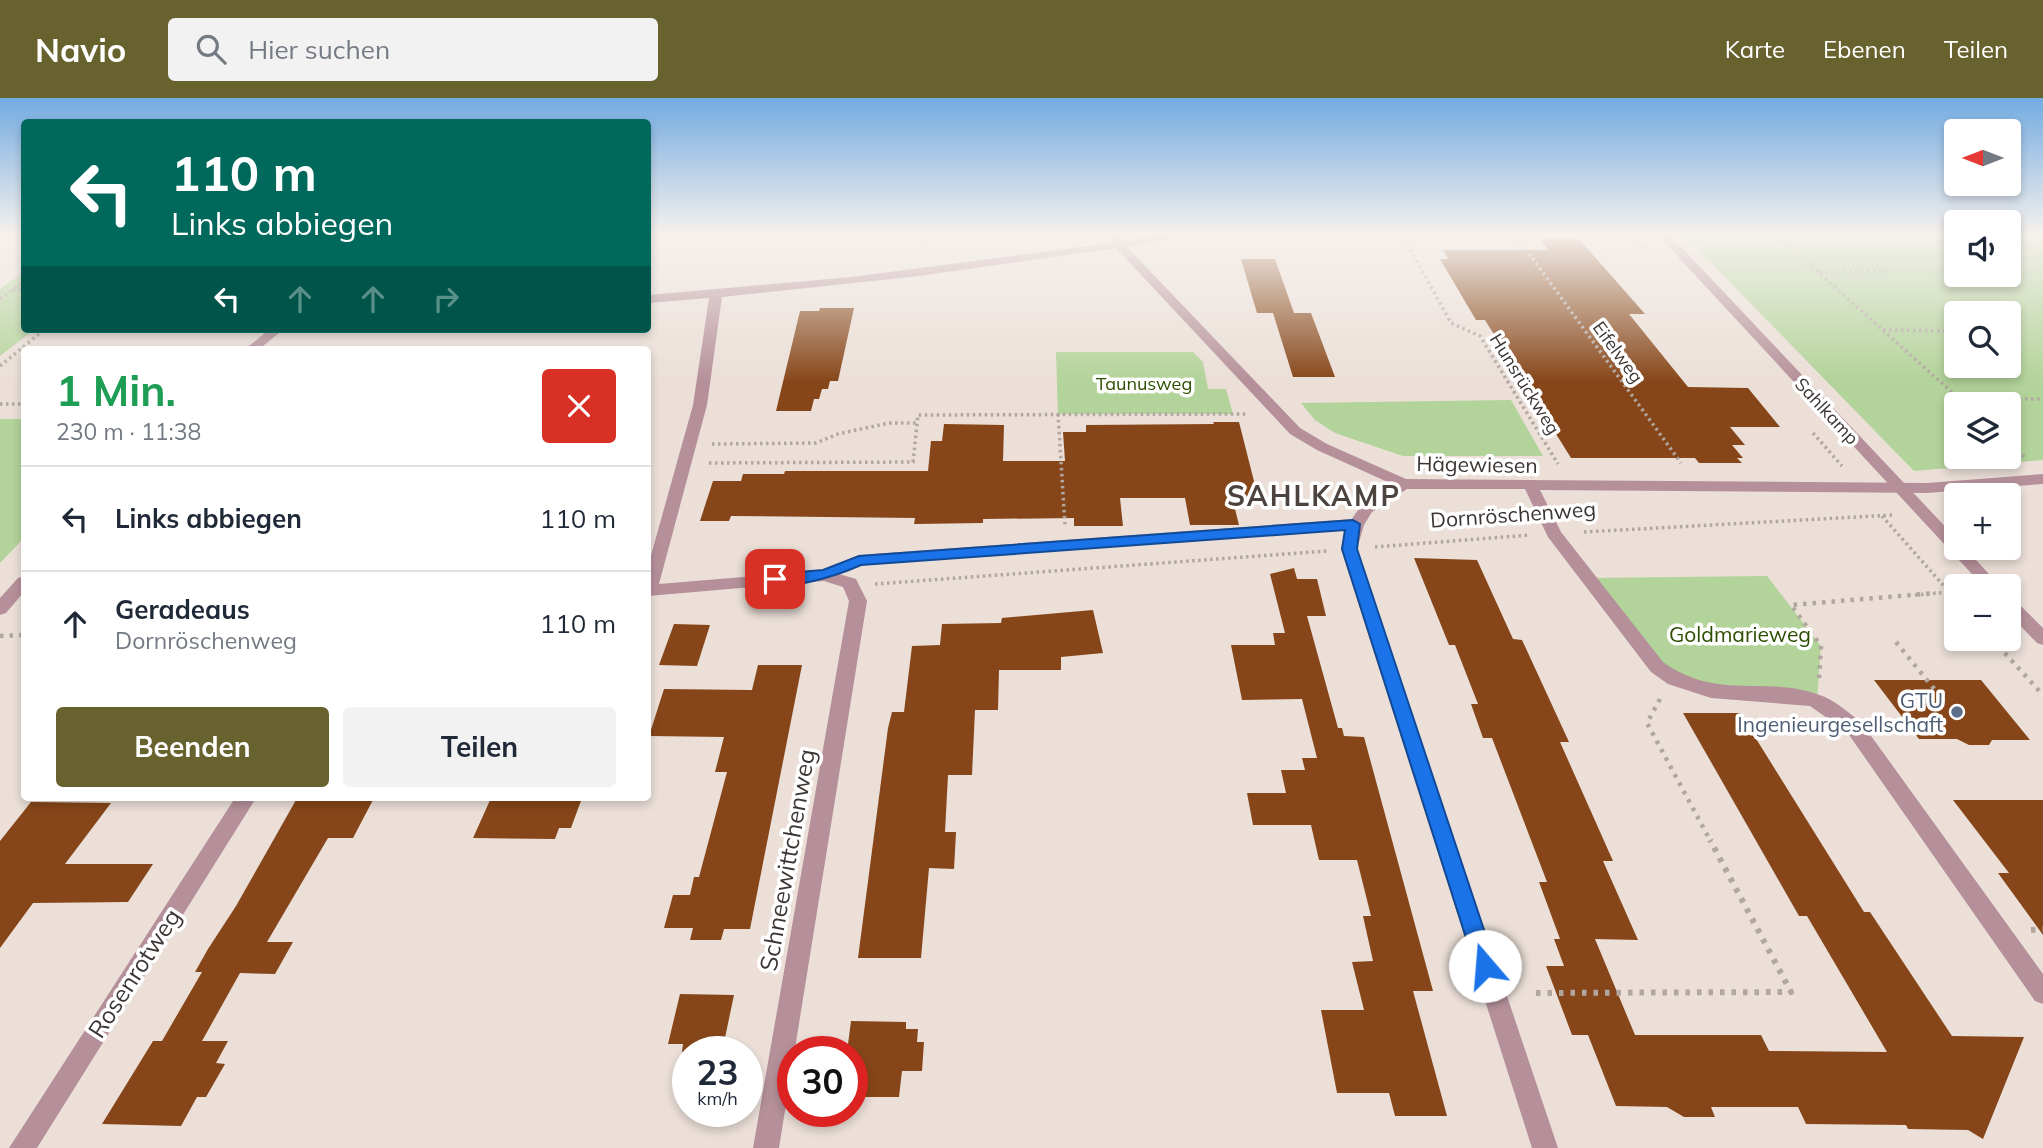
<!DOCTYPE html>
<html lang="de">
<meta charset="utf-8">
<style>
body{margin:0;font-family:Mulish,sans-serif;background:#f2f2f3;color:#1f2937;height:100vh;display:flex;flex-direction:column;font-size:26px;white-space:nowrap}
*{box-sizing:border-box;margin:0}
p{font-size:23px;color:#747a83}
.icon{flex:none;width:38px;height:38px;fill:none;stroke:currentColor;stroke-width:2;stroke-linecap:round;stroke-linejoin:round}
.map{position:relative;flex:1;overflow:hidden}
.drawer{position:absolute;left:21px;top:248px;width:630px;height:455px;display:flex;flex-direction:column;background:#fff;border-radius:7px;box-shadow:0 4px 10px #0003}
.drawer>*{flex:none}
.banner{position:absolute;left:21px;top:21px;width:630px;height:214px;border-radius:7px;box-shadow:0 4px 10px #0003;background:#00695c;color:#fff;overflow:hidden}
.needle{width:46px;rotate:270deg}
.controls{position:absolute;left:1944px;top:21px;display:grid;gap:14px}
.controls a{display:grid;place-items:center;width:77px;height:77px;border-radius:7px;background:#fff;box-shadow:0 4px 10px #0003;font-size:35px}
.speed{position:absolute;left:672px;top:938px;display:flex;gap:14px;font-size:35px;font-weight:700;text-align:center}
.speed>*{display:grid;place-content:center;width:91px;height:91px;border-radius:50%;background:#fff;box-shadow:0 4px 10px #0003;line-height:1}
.speed small{font-size:18px;font-weight:400}
.speed .limit{border:10px solid #d22;background:#fff;color:#111}
.pin{position:absolute;display:grid;place-items:center;width:60px;height:60px;color:#fff;margin:-30px;border-radius:14px;box-shadow:0 4px 10px #0006}
.me{position:absolute;width:77px;margin:-38px;rotate:342deg;stroke-linejoin:round;filter:drop-shadow(0 0 5px #0008)}
.turn{display:flex;align-items:center;gap:24px;height:147px;padding:0 35px;font-size:32px}
.turn .icon{width:91px;height:91px;stroke-width:2.5}
.turn b{display:block;font-size:49px;line-height:60px}
.lanes{display:flex;align-items:center;height:66px;padding:0 35px;background:#0003;justify-content:center;gap:35px;direction:ltr}
.lanes .off{opacity:.35}
.round{display:grid;place-items:center;flex:none;width:74px;height:74px;border-radius:7px;background:#f2f2f3}
.summary{display:flex;align-items:center;justify-content:space-between;height:119px;padding:0 35px}
h1{font-size:42px;font-weight:700;line-height:52px;color:#1e9e55}
.cta{display:flex;gap:14px;margin-top:auto;padding:14px 35px}
.cta a{flex:1;height:80px;border-radius:7px;background:#67622e;color:#fff;font-size:28px;font-weight:700;line-height:80px;text-align:center}
.cta a+a{background:#f2f2f3;color:#1f2937}
ul{padding:0;list-style:none}
li{display:flex;align-items:center;gap:21px;height:105px;padding:0 35px;border-top:2px solid #e0e1e3}
li div{flex:1}
li b{display:block;font-size:26px}
li em{font-style:normal}
header{display:flex;align-items:center;gap:42px;box-sizing:border-box;height:98px;padding:0 35px;background:#67622e;color:#fff}
header strong{font-size:33px}
nav{display:flex;gap:38px;margin-inline-start:auto;font-size:24px}
.search{width:490px;height:63px;background:#f2f2f3;display:flex;align-items:center;gap:18px;box-sizing:border-box;padding:0 24px;border-radius:7px;color:#747a83;font-size:26px}
.map>svg:first-child{display:block}
</style>
<header>
<strong>Navio</strong>
<div class="search"><svg class="icon" aria-label="search" viewBox="0 0 24 24"><circle cx="10" cy="10" r="6"/><path d="M15 15l6 6"/></svg>Hier suchen</div>
<nav><a>Karte</a><a>Ebenen</a><a>Teilen</a></nav>
</header>
<div class="map">
<svg width="2043" height="1050" viewBox="0 0 2043 1050">
<rect width="100%" height="100%" fill="#ebdfd8"/>
<!-- green -->
<g fill="#b2d399" fill-rule="evenodd">
<path d="M1684,137H1956V177H2009V137H2043V362L1914,373ZM1956,215H2009V268H1956ZM2009,306V359H1956V306Z"/>
<path d="M24,174V231H35L0,258V191Z"/>
<path d="M1056,254H1193L1203,264L1208,291H1226L1233,316H1058Z"/>
<path d="M1511,302L1543,358H1403L1335,335L1315,322L1301,305Z"/>
<path d="M0,321H24V440L0,465Z"/>
<path d="M1767,478L1821,548L1817,602L1684,589L1588,480Z"/>
</g>
<!-- building -->
<g fill="#864619">
<path d="M1540,141H1579L1645,216H1629L1688,289L1748,290L1780,329H1730L1745,347H1732L1743,360H1737L1742,365H1699L1695,360H1571L1485,222H1476L1440,161H1448L1443,152H1548Z"/>
<path d="M1241,161H1275L1294,215H1311L1335,279H1293L1273,215H1257Z"/>
<path d="M820,210H854L838,283H830L828,291H822L819,301H814L811,313H776L800,213H819Z"/>
<path d="M1213,324H1239L1258,399H1232L1239,427H1190L1185,400H1120L1123,428H1074V420L983,421V425L914,426L915,420L731,418L729,423H700L713,383H741L743,376H784L785,373H928L931,343H942L944,326L1004,327L1003,363H1065L1063,334H1086V327L1214,326Z"/>
<path d="M1414,460L1477,462L1513,541L1522,542L1552,607L1569,644H1560L1613,763H1603L1638,842L1595,841L1635,937H1761L1769,953L1887,954L1807,818H1799L1683,615H1740L1864,814H1870L1952,938L2024,939L1983,1041L1968,1032L1908,1031L1906,1027L1806,1026L1798,1009H1711L1715,1019H1684L1667,1009L1616,1008L1588,937H1572L1546,868H1564L1554,841H1560L1539,784H1547L1492,640H1483L1471,606H1478L1455,547H1449Z"/>
<path d="M1294,470L1297,481H1317L1326,518H1307L1338,630H1342L1344,638L1364,639L1433,893H1413L1447,1018H1395L1389,995H1337L1321,912H1364L1352,864L1373,863L1363,818H1371L1357,762H1319L1311,727H1253L1247,695H1286L1281,672H1305L1302,660H1317L1302,601L1242,602L1231,547H1275L1273,535H1285L1270,476Z"/>
<path d="M1093,512L1103,555L1061,559V572H999L998,612H975L972,677H948L945,734H956L954,771L929,770L921,860H858L888,630L892,614H904L912,548L940,547L942,526L1001,525L1002,520Z"/>
<path d="M674,526L710,527L697,568L659,567Z"/>
<path d="M758,567H802L750,831H724L721,842H690L693,830H664L673,797H690L694,779H699L727,674H715L724,639L649,638L664,591L752,592Z"/>
<path d="M1874,582H1981L2030,642H1992L1989,647H1969L1957,641H1919Z"/>
<path d="M307,700H374L353,740H328L267,844H293L275,876L240,875L202,943H228L216,965L225,966L206,999H197L181,1028L102,1026L153,943H162L202,874H195L208,851L236,808L296,702Z"/>
<path d="M491,700H582L571,730H559L555,741L473,740Z"/>
<path d="M1953,702H2043V837L1998,775H2009Z"/>
<path d="M31,704L111,705L65,766H153L128,804L33,805L0,850V743Z"/>
<path d="M680,896L734,897L722,954H682L683,946H668Z"/>
<path d="M851,923L906,924V931H918L917,944H924L922,973H902L899,999H853L856,977H852V954H847Z"/>
</g>
<g fill="none" stroke-linecap="round" stroke-linejoin="round">
<!-- path-far2 -->
<g stroke="#b0a7a1" stroke-width="3.5" stroke-dasharray="2.5 3.5" stroke-linecap="butt">
<path d="M1402,136L1451,225L1480,238L1558,366"/>
<path d="M1515,136L1681,365"/>
<path d="M1630,136L1646,154"/>
<path d="M1776,136L1965,306"/>
<path d="M2010,136L2043,159"/>
<path d="M925,153L927,136"/>
<path d="M1819,174L1891,173"/>
<path d="M13,192L24,190"/>
<path d="M0,201L24,183"/>
<path d="M1883,232L1956,233"/>
<path d="M0,268L45,231"/>
<path d="M1959,300L2043,301"/>
<path d="M0,306H24"/>
<path d="M1058,316L1065,427"/>
<path d="M1813,335L1842,368"/>
<path d="M2009,345L2027,361"/>
<path d="M712,346L816,345L838,336L889,325H917"/>
<path d="M709,365L913,364L918,317L1247,316"/>
<path d="M1882,418L1952,497"/>
<path d="M1584,434L1893,417"/>
<path d="M1375,449L1530,437"/>
<path d="M875,486L1327,453"/>
<path d="M1915,497L1950,494"/>
</g>
<!-- path-far1 -->
<g stroke="#b0a7a1" stroke-width="4.5" stroke-dasharray="3.5 6" stroke-linecap="butt">
<path d="M1951,495L1956,501"/>
<path d="M0,538L24,537"/>
<path d="M1992,541L2043,597"/>
<path d="M1896,544L1935,592"/>
<path d="M1819,580L1821,548L1791,507L1936,495"/>
<path d="M1660,601L1647,625L1711,744"/>
</g>
<!-- path -->
<g stroke="#b0a7a1" stroke-width="6" stroke-dasharray="4.5 7" stroke-linecap="butt">
<path d="M2031,832L2043,831"/>
<path d="M1536,895L1791,894L1710,742"/>
</g>
<!-- service -->
<path fill="#b5909a" fill-rule="evenodd" d="M1353,421L1359,423L1361,426L1359,429L862,467L825,482L817,477L819,473L859,457Z"/>
<!-- minor -->
<g fill="#b5909a" fill-rule="evenodd">
<path d="M1104,136H1116L1122,143L1164,136H1194L1127,149L1300,330L1327,346L1406,381L1927,385L2043,376V386L1927,395L1540,392L1561,434L1663,564C1720,605 1769,575 1825,599C1838,605 1849,615 1861,624L2043,876V906L2035,903L1847,634L1810,608L1711,600L1668,586L1651,574L1548,439L1525,391H1407L1372,414L1364,427L1357,451L1558,1050H1532L1341,451C1348,419 1362,401 1392,386L1317,352L1290,336L1116,150L919,178L722,199L707,307L659,486L825,472L856,481L867,503L779,1050H753L849,503L843,489L824,483L648,498V468L693,307L709,200L648,205V197L851,179L1111,145Z"/>
<path d="M270,231H284L258,252H244Z"/>
<path d="M24,478V494L6,515L0,517V500L18,480Z"/>
<path d="M235,700H256L37,1050H9Z"/>
</g>
<!-- tertiary -->
<g fill="#b5909a" fill-rule="evenodd">
<path d="M1657,136H1669L1956,440V450H1965L2000,488H1983Z"/>
<path d="M2009,500L2015,502L2043,530V547L2037,545L2009,516Z"/>
</g>
</g>
<!-- sky -->
<linearGradient id="sky" x2="0" y2="1"><stop stop-color="#73abe1"/><stop offset="0.48" stop-color="#f6f1ed"/><stop offset="1" stop-color="#f6f1ed" stop-opacity="0"/></linearGradient>
<rect width="2043" height="284" fill="url(#sky)"/>
<!-- route -->
<path fill="#1a73e8" stroke="#114b97" stroke-width="2" d="M1353,422L1360,426L1357,451L1496,868L1493,875L1485,877L1478,875L1475,868L1342,451L1345,432L861,467C843,475 783,497 767,481L775,476L823,472L859,458Z"/>
<!-- markers -->
<circle fill="#5c6f8a" stroke="#fff" stroke-width="2.5" cx="1957" cy="614" r="7"/>
<g text-anchor="middle" dominant-baseline="central" stroke-width="7" stroke-linejoin="round" paint-order="stroke">
<!-- far-street labels -->
<g font-size="18" fill="#3b3633" stroke="#fff">
<text transform="translate(1618 254) rotate(54)">Eifelweg</text>
<text transform="translate(1525 286) rotate(58)">Hunsrückweg</text>
<text transform="translate(1827 313) rotate(47)">Sahlkamp</text>
</g>
<!-- far-park labels -->
<g font-size="18" fill="#2d4e00" stroke="#fff">
<text x="1144" y="285">Taunusweg</text>
</g>
<!-- street labels -->
<g font-size="21" fill="#3b3633" stroke="#fff">
<text transform="translate(1477 366) rotate(1)">Hägewiesen</text>
<text transform="translate(1513 416) rotate(-4)">Dornröschenweg</text>
</g>
<!-- park labels -->
<g font-size="21" fill="#2d4e00" stroke="#fff">
<text x="1740" y="536">Goldmarieweg</text>
</g>
<!-- service labels -->
<g font-size="21" fill="#4e5e75" stroke="#fff" text-anchor="end">
<text x="1943" y="602">GTU<tspan x="1943" dy="24">Ingenieurgesellschaft</tspan></text>
</g>
<!-- near-street labels -->
<g font-size="24" fill="#3b3633" stroke="#fff">
<text transform="translate(787 762) rotate(-80)">Schneewittchenweg</text>
<text transform="translate(134 875) rotate(-57)">Rosenrotweg</text>
</g>
<!-- district labels -->
<g font-size="28" font-weight="bold" letter-spacing="2" fill="#4d433e" stroke="#fff">
<text x="1314" y="397">SAHLKAMP</text>
</g>
</g>
</svg>
<div class="controls">
<a><svg class="needle" viewBox="-14 -14 28 28"><path d="M0-13l5 13h-10z" fill="#e53935"/><path d="M0 13l5-13h-10z" fill="#747a83"/></svg></a>
<a><svg class="icon" aria-label="sound" viewBox="0 0 24 24"><path d="M4 9h4l5-4v14l-5-4H4zM17 9q2 3 0 6"/></svg></a>
<a><svg class="icon" aria-label="search" viewBox="0 0 24 24"><circle cx="10" cy="10" r="6"/><path d="M15 15l6 6"/></svg></a>
<a><svg class="icon" aria-label="layers" viewBox="0 0 24 24"><path d="M12 4l9 5-9 5-9-5zM3 14l9 5 9-5"/></svg></a>
<a>+</a>
<a>−</a>
</div>
<div class="speed"><div>23<small>km/h</small></div><div class="limit">30</div></div>
<div class="pin" style="left:775px;top:481px;background:#d93025"><svg class="icon" aria-label="arrive" viewBox="0 0 24 24"><path d="M6 21V4h12l-3 4 3 4H6"/></svg></div>
<svg class="me" style="left:1485px;top:868px" viewBox="-20 -20 40 40"><circle r="19" fill="#fff"/><path d="M0-13L10 11 0 6-10 11z" fill="#1a73e8"/></svg>
<div class="banner">
<div class="turn"><svg class="icon" aria-label="left" viewBox="0 0 24 24"><path d="M17 20v-9H6M10 6l-5 5 5 5"/></svg><div><b>110 m</b>Links abbiegen</div></div>
<div class="lanes"><svg class="icon" aria-label="left" viewBox="0 0 24 24"><path d="M17 20v-9H6M10 6l-5 5 5 5"/></svg><svg class="icon off" aria-label="ahead" viewBox="0 0 24 24"><path d="M12 20V5M6 11l6-6 6 6"/></svg><svg class="icon off" aria-label="ahead" viewBox="0 0 24 24"><path d="M12 20V5M6 11l6-6 6 6"/></svg><svg class="icon off" aria-label="right" viewBox="0 0 24 24"><path d="M7 20v-9h11M14 6l5 5-5 5"/></svg></div>
</div>
<section class="drawer">
<div class="summary"><div><h1>1 Min.</h1><p>230 m · 11:38</p></div><a class="round" style="background:#d93025;color:#fff"><svg class="icon" aria-label="close" viewBox="0 0 24 24"><path d="M6 6l12 12M18 6L6 18"/></svg></a></div>
<ul>
<li><svg class="icon" aria-label="left" viewBox="0 0 24 24"><path d="M17 20v-9H6M10 6l-5 5 5 5"/></svg><div><b>Links abbiegen</b></div><em>110 m</em></li>
<li><svg class="icon" aria-label="ahead" viewBox="0 0 24 24"><path d="M12 20V5M6 11l6-6 6 6"/></svg><div><b>Geradeaus</b><p>Dornröschenweg</p></div><em>110 m</em></li>
</ul>
<div class="cta"><a>Beenden</a><a>Teilen</a></div>
</section>
</div>
